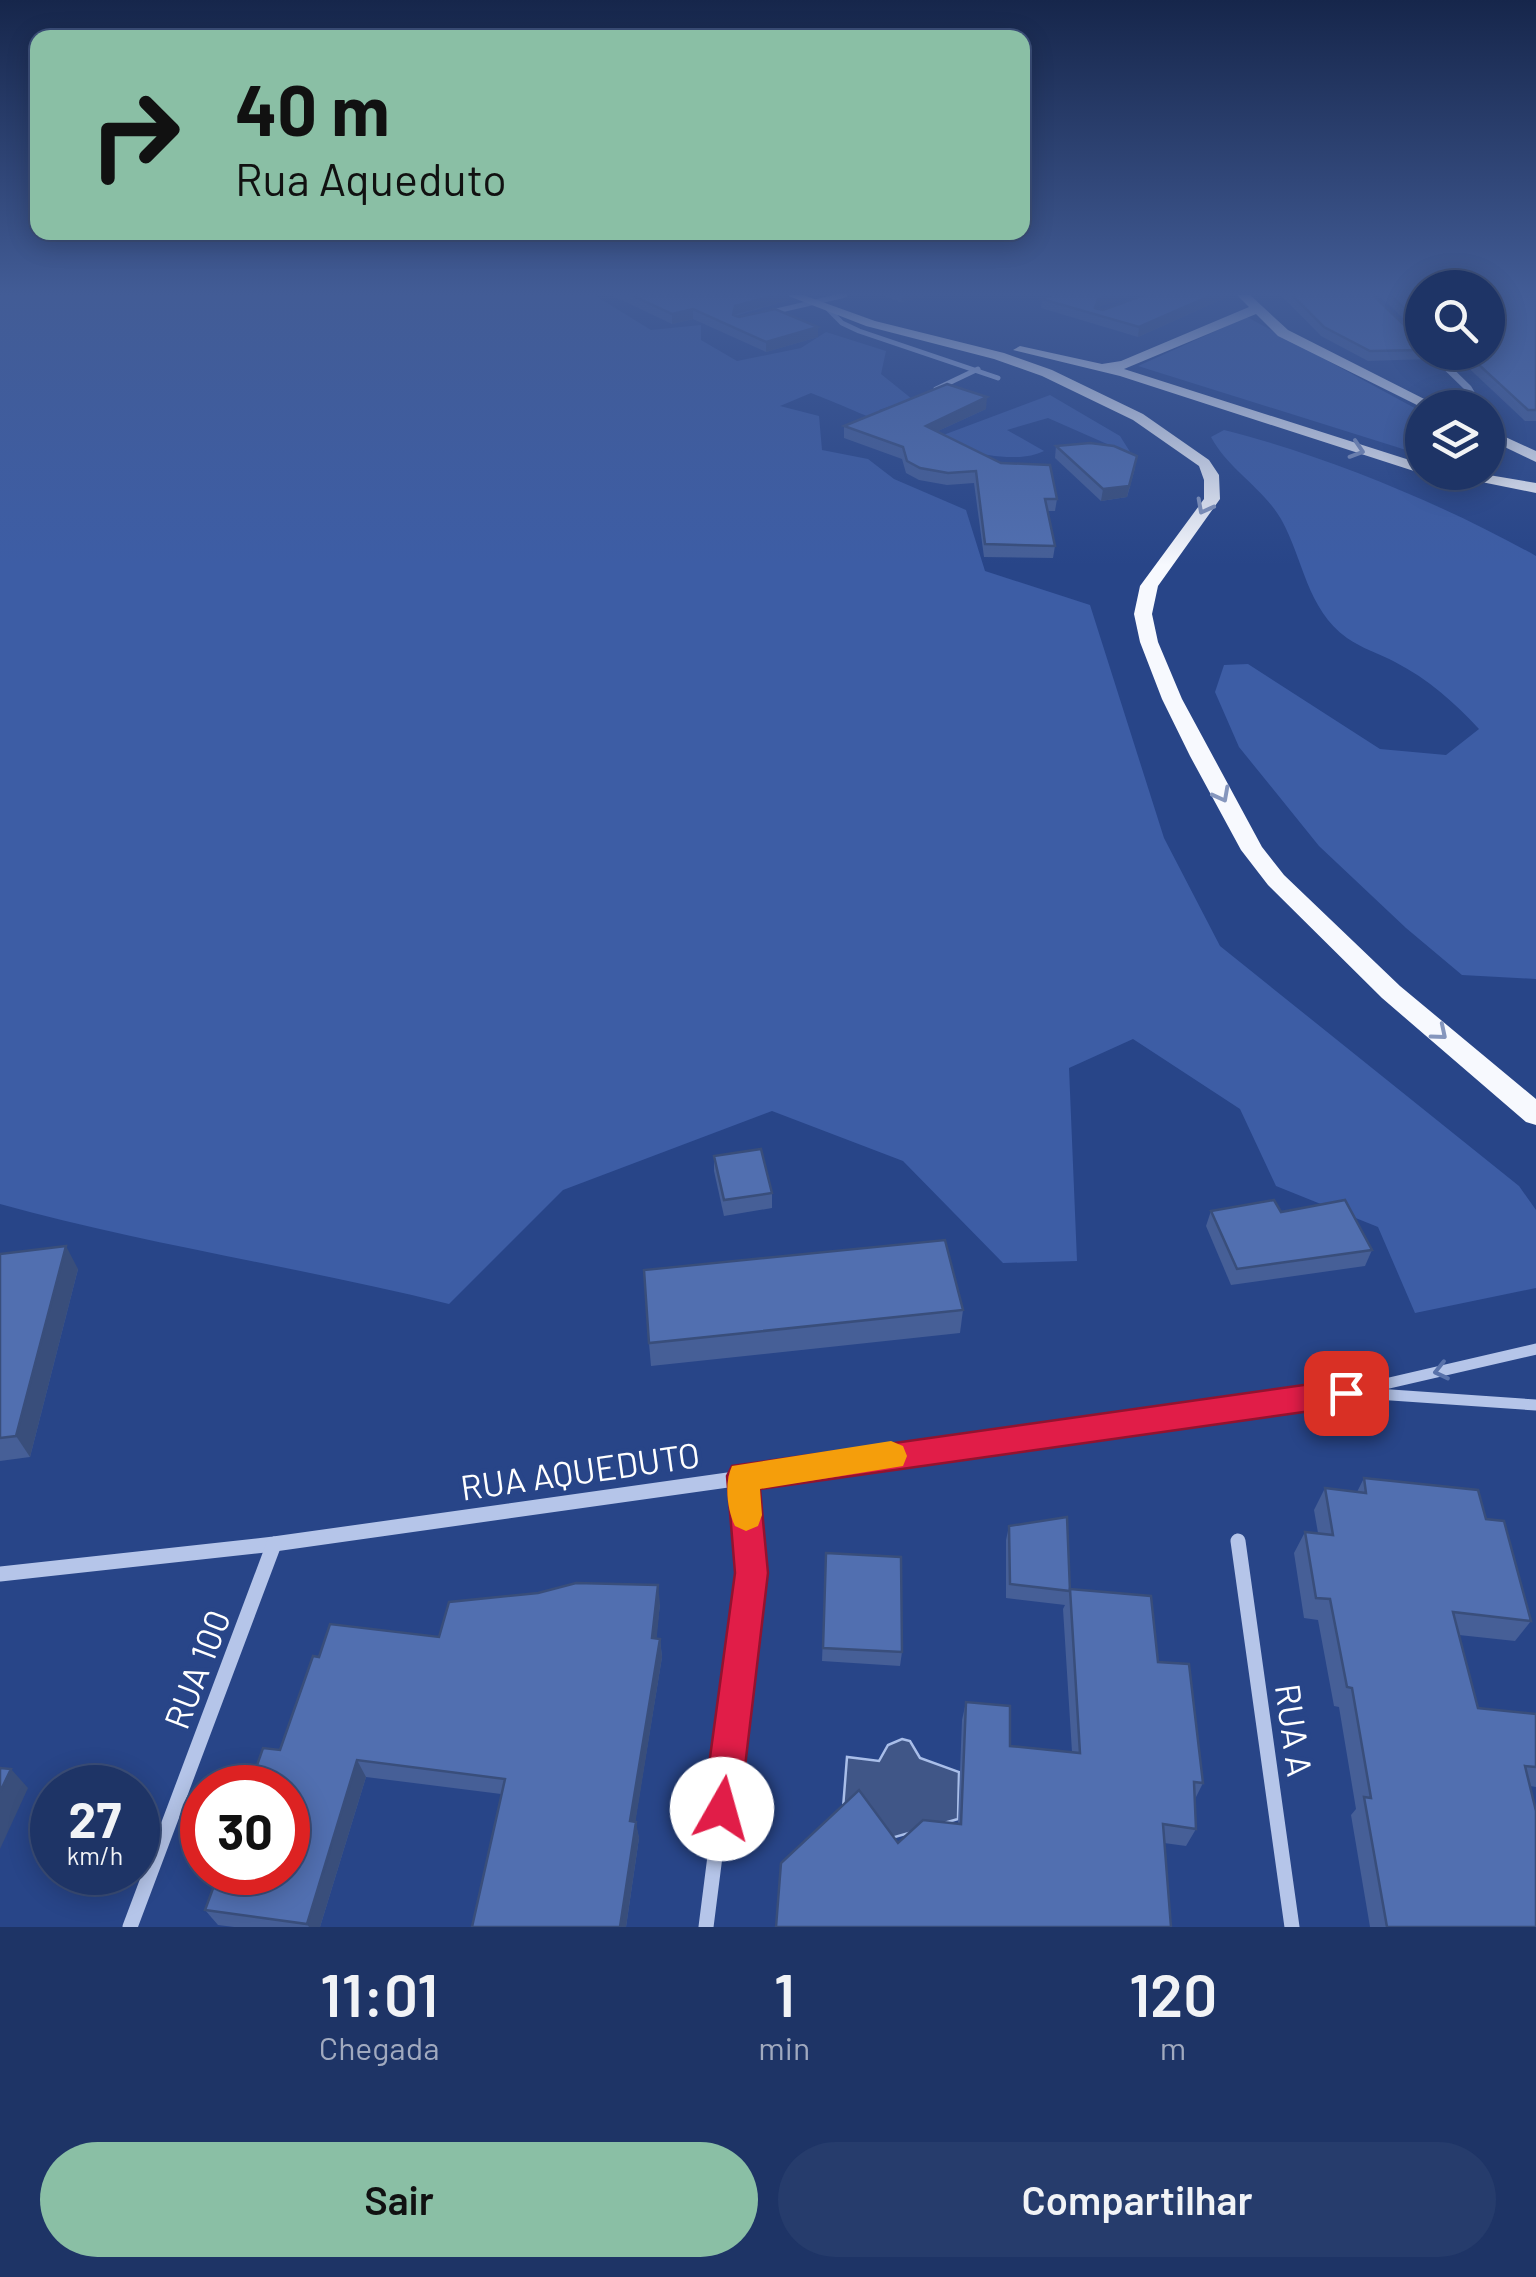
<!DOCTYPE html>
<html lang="pt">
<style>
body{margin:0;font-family:Barlow,sans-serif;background:#263c6c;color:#f1f3f6;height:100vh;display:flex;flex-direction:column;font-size:38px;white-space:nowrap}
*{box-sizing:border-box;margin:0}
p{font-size:32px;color:#a1aabf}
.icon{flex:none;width:55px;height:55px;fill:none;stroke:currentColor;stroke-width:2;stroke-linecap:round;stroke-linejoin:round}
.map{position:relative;height:1927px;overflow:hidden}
.panel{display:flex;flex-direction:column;background:#1e3466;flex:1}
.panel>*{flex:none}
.top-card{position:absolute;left:30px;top:30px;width:1000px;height:210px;border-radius:20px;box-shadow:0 5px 25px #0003,0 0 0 2px #3c4f7a;background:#8abfa5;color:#111;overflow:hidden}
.buttons{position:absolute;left:1405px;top:270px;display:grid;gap:20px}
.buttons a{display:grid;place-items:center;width:100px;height:100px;border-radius:50%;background:#1e3466;box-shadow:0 5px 25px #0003,0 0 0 2px #3c4f7a;font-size:50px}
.speed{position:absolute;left:30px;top:1765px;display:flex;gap:20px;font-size:50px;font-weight:700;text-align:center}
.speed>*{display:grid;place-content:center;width:130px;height:130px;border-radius:50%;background:#1e3466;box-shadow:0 5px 25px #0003,0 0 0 2px #3c4f7a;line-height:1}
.speed small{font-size:25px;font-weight:400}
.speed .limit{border:15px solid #d22;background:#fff;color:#111}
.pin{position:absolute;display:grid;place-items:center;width:85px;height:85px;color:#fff;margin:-42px;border-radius:20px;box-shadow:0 5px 15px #0006}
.me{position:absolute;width:110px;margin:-55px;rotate:7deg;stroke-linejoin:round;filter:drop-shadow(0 0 8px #0008)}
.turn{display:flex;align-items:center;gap:35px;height:210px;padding:0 40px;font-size:45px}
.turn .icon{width:130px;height:130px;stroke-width:2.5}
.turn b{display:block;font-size:70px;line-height:85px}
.eta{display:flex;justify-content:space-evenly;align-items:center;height:170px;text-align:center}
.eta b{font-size:60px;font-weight:600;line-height:70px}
.primary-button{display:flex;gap:20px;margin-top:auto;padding:20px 40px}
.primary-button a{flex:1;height:115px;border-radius:60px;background:#8abfa5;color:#111;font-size:40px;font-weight:600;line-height:115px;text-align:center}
.primary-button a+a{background:#263c6c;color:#f1f3f6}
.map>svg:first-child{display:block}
</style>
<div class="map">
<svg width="1536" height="1927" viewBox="0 0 1536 1927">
<rect width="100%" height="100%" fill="#284588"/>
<!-- green -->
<g fill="#3d5da5">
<path d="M0,295H594L651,330L701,325V340L737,361L801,348L826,332L886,351L881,374L912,399L879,410L938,437L1050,395L1120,436L1132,455L1048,418L1007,430L1044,451C992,477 864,413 811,393L780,406L819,416L822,450L868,459L894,479L966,510L985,571L1090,605L1164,838L1220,946L1519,1186L1536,1210V1288L1415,1313L1378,1227L1276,1186L1240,1109L1133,1039L1069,1068L1077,1261L1003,1263L903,1161L772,1111L563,1190L449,1304C300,1267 148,1245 0,1204Z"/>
<path d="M1247,317L1422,412V455L1138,366Z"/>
<path d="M1224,430C1325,455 1445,505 1536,556V979L1462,975L1406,928L1319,846L1239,747L1215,692L1224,665L1248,664L1380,749L1446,755L1479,729C1454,702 1428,679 1395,662C1380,654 1361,648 1347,638C1306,608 1304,560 1281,519C1263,488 1228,469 1211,437Z"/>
</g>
<!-- water -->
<path fill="#405687" stroke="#a9bee9" stroke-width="2.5" d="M902,1739L910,1741L920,1758L959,1772L958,1819L881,1841L842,1821L847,1757L879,1761L888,1745Z"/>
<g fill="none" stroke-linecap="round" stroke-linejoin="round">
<!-- minor-far2 -->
<g stroke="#b5c5e9" stroke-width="5">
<path d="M828,309L842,323L859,331L998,378"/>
<path d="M768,313L845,295"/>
<path d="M936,389L978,369"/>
</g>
<!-- minor-far1 -->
<g stroke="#b5c5e9" stroke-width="11">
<path d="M1362,1393L1536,1405"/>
<path d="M1157,1420L1346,1393L1536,1349"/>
</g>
<!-- minor -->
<g stroke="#b5c5e9" stroke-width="15">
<path d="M1238,1541L1292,1927"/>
<path d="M0,1574L274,1544L1175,1417"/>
<path d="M130,1927L274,1544"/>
<path d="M706,1927L751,1573L743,1476"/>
</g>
<!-- tertiary -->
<path fill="#b5c5e9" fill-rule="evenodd" d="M1426,352H1436L1471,386L1484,408H1474L1464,389Z"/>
<!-- primary -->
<g fill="#f7f9fe" fill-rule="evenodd">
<path d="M786,295H803L875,321L1004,353L1052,370L1143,414L1209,460L1219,475L1220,499L1158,586L1152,614L1158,642L1182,699L1262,847L1284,875L1400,986L1536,1099V1125L1526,1122L1382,998L1268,885L1241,850L1190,756L1162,699L1140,642L1134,614L1140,586L1204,499V480L1199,466L1133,420L1042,376L994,359L866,326Z"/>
<path d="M1237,295H1250L1288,330L1442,408H1423L1278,336L1256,314L1124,369L1422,464V472H1427H1417L1120,376L1013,350L1020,346L1102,364L1121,361L1249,307Z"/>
<path d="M1488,429L1536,451V462L1488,439Z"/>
<path d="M1432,472H1471L1536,483V493Z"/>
</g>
</g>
<!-- wall -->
<g fill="#465f97">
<path d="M611,295H789V300L735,316L818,337L766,352L693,319L672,324Z"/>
<path d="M881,295H929L901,302Z"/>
<path d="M1281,295H1373L1422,342V352H1430L1428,359L1368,361L1321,336Z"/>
<path d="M1378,295H1422V335Z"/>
<path d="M1536,295V421H1525L1458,358L1448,359L1442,352H1488Z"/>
<path d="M1227,297L1138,337L1041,308L1042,299L1103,310Z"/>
<path d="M986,409L938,431L1057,499L1055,511H1048L1055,546L1053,558L984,557L974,483L947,485L919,480L906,473L902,459L844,438V426Z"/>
<path d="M1056,446L1135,468L1127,497L1101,501L1055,458Z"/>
<path d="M714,1156L772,1193V1208L724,1216L714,1171Z"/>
<path d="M1211,1211L1281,1212L1372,1250L1365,1266L1231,1285L1206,1226Z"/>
<path d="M0,1254L78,1269L30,1457L0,1461Z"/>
<path d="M963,1310L960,1333L651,1366L649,1343Z"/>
<path d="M1364,1478L1486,1519L1531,1621L1515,1641L1459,1635L1478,1708L1536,1714V1787L1530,1786L1536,1927H1370L1351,1815L1356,1809L1339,1707L1334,1706L1318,1620L1304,1618L1294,1553L1305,1532L1318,1533L1314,1510L1325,1488L1357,1492Z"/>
<path d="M1009,1526L1070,1589L1158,1662L1203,1783L1195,1799L1196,1829L1186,1846L1164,1843H898L958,1823L962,1720L966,1702L1010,1746L1072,1752L1063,1609L1065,1605L1006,1598V1540Z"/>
<path d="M826,1553L902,1652L900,1666L822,1661Z"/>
<path d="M660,1604L656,1638L660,1639L662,1657L635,1822L639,1838L626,1927H472L501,1794L366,1777L320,1927H234L218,1925L205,1910L280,1750L319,1657L439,1637Z"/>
</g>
<!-- shaded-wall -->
<g fill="#394e7b">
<path d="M775,295H789V300L733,315L735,306Z"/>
<path d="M902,295H929L901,302Z"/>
<path d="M1109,295H1132L1097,308L1094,317L1098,299Z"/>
<path d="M1212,295H1227V297L1138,337L1139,327Z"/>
<path d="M693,309V319L672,324V314Z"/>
<path d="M818,327V337L766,352V342Z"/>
<path d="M987,397L986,409L925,437L926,426Z"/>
<path d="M1137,456L1127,497L1101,501L1103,489Z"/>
<path d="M66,1246L78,1269L30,1457L16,1436Z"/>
<path d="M658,1585L660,1604L655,1656L652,1638Z"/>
<path d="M660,1639L662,1657L633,1837L630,1821Z"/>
<path d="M357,1760L366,1777L320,1927H309L307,1924Z"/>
<path d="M11,1769L28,1788L0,1849V1792Z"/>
<path d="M636,1822L639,1838L626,1927H620Z"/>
</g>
<!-- building -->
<g fill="#516fb0" stroke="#394e7b" stroke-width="2.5">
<path d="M631,295H775L735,306L733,315L739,317L775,309L818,327L766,342L693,309L672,314Z"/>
<path d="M1053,295H1109L1098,299L1095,308L1103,310L1144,295H1212L1139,327L1042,299Z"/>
<path d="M1292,295H1373L1422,342V350L1370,351L1324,327Z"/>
<path d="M1390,295H1422V324Z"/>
<path d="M1488,295H1536V410H1528L1465,352H1488Z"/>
<path d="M947,384L987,397L926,426L1001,463L1050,465L1057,499H1045L1055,546L985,544L976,471L948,473L920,468L907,461L903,447L844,426Z"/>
<path d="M1090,443L1114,446L1137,456L1129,486L1103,489L1056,446Z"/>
<path d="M761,1149L772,1193L724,1200L714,1156Z"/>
<path d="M1274,1200L1281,1212L1345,1200L1372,1250L1237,1269L1211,1211Z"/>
<path d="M945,1240L963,1310L649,1343L644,1270Z"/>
<path d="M66,1246L16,1436L0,1438V1254Z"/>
<path d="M1364,1478L1478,1490L1486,1519L1504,1521L1531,1621L1453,1612L1478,1708L1536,1714V1767L1525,1766L1536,1811V1927H1387L1364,1797L1371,1798L1352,1688L1347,1687L1330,1599L1316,1598L1305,1532L1333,1535L1325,1488L1366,1493Z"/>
<path d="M1067,1517L1070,1591L1010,1584L1009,1526Z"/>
<path d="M826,1553L901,1557L902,1652L823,1648Z"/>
<path d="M576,1583L658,1585L652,1638L660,1639L630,1821L636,1822L620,1927H472L505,1779L357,1760L307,1924L205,1910L219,1872H288V1788H249L263,1748L280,1750L313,1656L319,1657L330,1624L439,1637L449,1602L538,1593Z"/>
<path d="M1070,1589L1151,1596L1158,1662L1189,1664L1203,1783L1194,1782L1196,1829L1163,1824L1171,1927H776L781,1863L859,1790L898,1843L923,1820L961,1824L966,1702L1010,1706V1746L1080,1753Z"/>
<path d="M0,1768L11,1769L0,1792Z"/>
</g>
<!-- one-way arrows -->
<defs><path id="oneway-chevron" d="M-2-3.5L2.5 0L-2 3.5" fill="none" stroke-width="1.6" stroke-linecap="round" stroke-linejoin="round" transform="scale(2.5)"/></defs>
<g stroke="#8596bd">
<use href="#oneway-chevron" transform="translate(1357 450) rotate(18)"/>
<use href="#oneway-chevron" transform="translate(1204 507) rotate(118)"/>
<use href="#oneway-chevron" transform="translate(1222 795) rotate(62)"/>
<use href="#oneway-chevron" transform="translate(1440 1033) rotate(40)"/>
</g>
<use stroke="#5972aa" href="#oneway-chevron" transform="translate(1441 1371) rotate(167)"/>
<!-- sky -->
<linearGradient id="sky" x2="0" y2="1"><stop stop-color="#16264b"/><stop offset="0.52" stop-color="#425c96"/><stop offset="1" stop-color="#425c96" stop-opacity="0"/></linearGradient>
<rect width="1536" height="565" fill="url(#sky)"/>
<!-- route -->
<path fill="#e11d48" stroke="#92132f" stroke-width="2.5" d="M1346,1379L1357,1383L1361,1393L1357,1402L1346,1406L760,1489L768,1573L740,1809L735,1822L722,1828L708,1822L703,1809L735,1573L727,1476L732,1466Z"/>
<!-- slow -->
<path fill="#f59e0b" d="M891,1441L903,1446L907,1456L903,1466L760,1489L762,1515L758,1526L746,1531L735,1526C727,1509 724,1483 732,1466Z"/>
<g text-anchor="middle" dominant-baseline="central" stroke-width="9" stroke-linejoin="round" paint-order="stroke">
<!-- near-street labels -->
<g font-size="35" fill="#fff" stroke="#284588">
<text transform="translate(580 1470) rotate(-8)">RUA AQUEDUTO</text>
<text transform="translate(196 1669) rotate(-69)">RUA 100</text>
<text transform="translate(1295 1730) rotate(82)">RUA A</text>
</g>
</g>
</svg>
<div class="buttons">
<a><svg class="icon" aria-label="search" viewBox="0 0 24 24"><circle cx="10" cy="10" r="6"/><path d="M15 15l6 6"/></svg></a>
<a><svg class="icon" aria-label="layers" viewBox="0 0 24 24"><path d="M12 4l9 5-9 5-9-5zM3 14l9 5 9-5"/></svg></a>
</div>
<div class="speed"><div>27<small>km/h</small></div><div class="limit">30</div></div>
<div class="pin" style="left:1346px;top:1393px;background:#d93025"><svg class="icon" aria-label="arrive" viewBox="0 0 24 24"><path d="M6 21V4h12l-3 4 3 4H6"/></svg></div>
<svg class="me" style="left:722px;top:1809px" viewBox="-20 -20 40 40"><circle r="19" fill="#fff"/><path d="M0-13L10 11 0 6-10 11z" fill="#e11d48"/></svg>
<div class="top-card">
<div class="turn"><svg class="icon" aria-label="right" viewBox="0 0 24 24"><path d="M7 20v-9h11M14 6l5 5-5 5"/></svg><div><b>40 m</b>Rua Aqueduto</div></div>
</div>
</div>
<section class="panel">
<div class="eta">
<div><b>11:01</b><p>Chegada</p></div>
<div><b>1</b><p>min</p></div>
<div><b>120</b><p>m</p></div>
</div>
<div class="primary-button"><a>Sair</a><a>Compartilhar</a></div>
</section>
